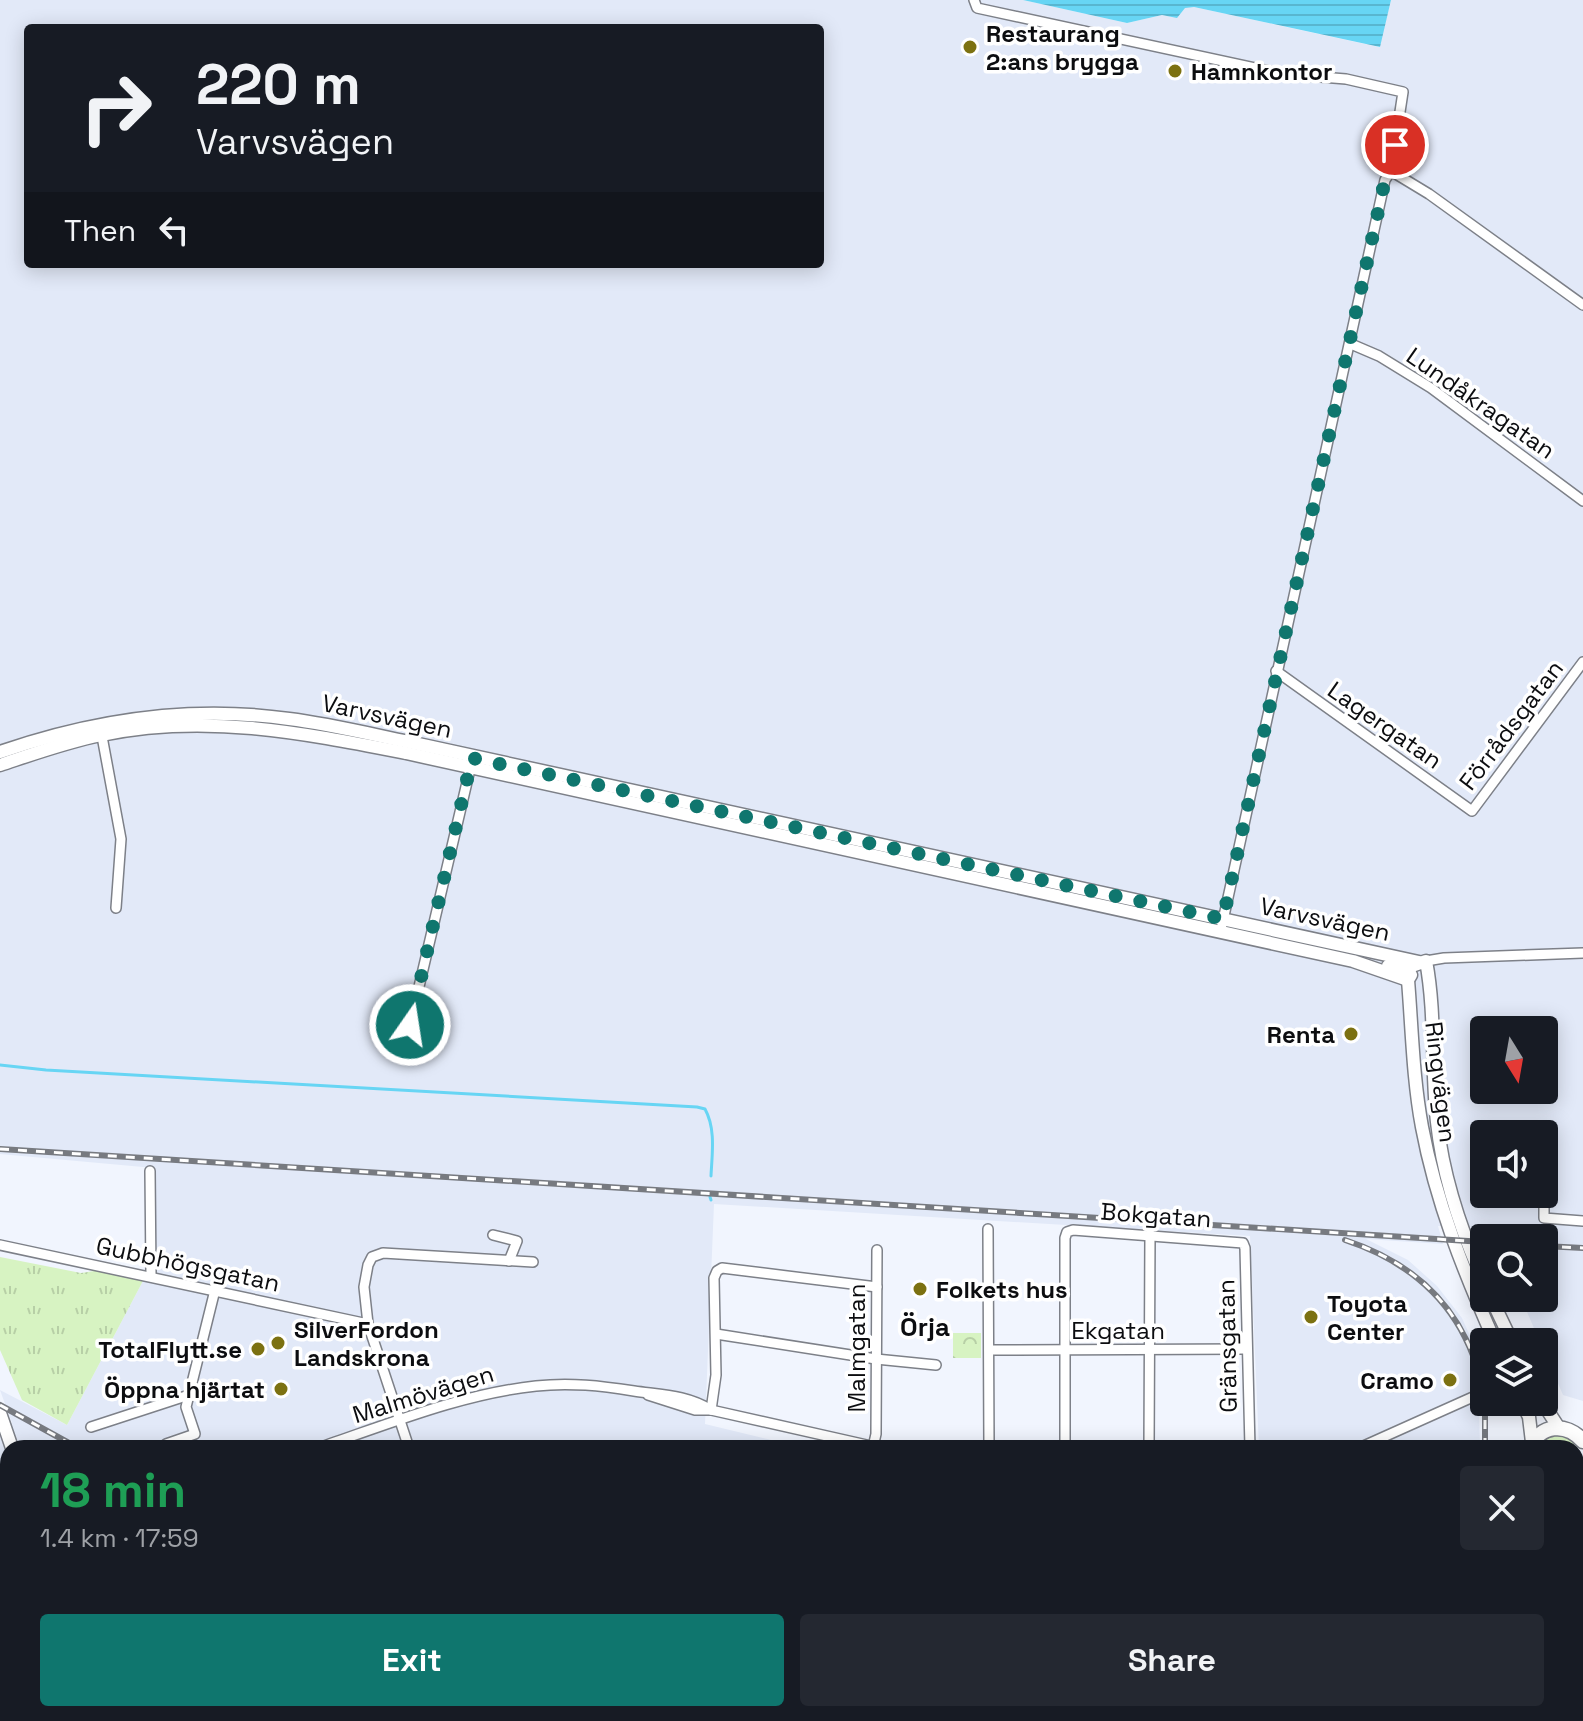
<!DOCTYPE html>
<meta charset="utf-8">
<style>
body{margin:0;font-family:"Space Grotesk",sans-serif;background:#242831;color:#f1f3f6;height:100vh;display:flex;flex-direction:column;font-size:30px;white-space:nowrap}
*{box-sizing:border-box;margin:0}
p{font-size:26px;color:#9ea1a6}
.icon{flex:none;width:44px;height:44px;fill:none;stroke:currentColor;stroke-width:2;stroke-linecap:round;stroke-linejoin:round}
.map{position:relative;flex:1;overflow:hidden}
.drawer{position:absolute;left:0px;top:1440px;width:1584px;height:282px;display:flex;flex-direction:column;background:#171b24;border-radius:24px 24px 0 0;box-shadow:0 4px 20px #0003}
.drawer>*{flex:none}
.hud{position:absolute;left:24px;top:24px;width:800px;height:244px;border-radius:8px;box-shadow:0 4px 20px #0003;background:#171b24;color:#f1f3f6;overflow:hidden}
.needle{width:52px;rotate:169deg}
.buttons{position:absolute;left:1470px;top:1016px;display:grid;gap:16px}
.buttons a{display:grid;place-items:center;width:88px;height:88px;border-radius:8px;background:#171b24;box-shadow:0 4px 20px #0003;font-size:40px}
.pin{position:absolute;display:grid;place-items:center;width:68px;height:68px;color:#fff;margin:-34px;border:4px solid #fff;border-radius:50%;box-shadow:0 2px 8px #0007}
.me{position:absolute;width:88px;margin:-44px;rotate:13deg;stroke-linejoin:round;filter:drop-shadow(0 0 6px #0008)}
.turn{display:flex;align-items:center;gap:28px;height:168px;padding:0 40px;font-size:36px}
.turn .icon{width:104px;height:104px;stroke-width:2.5}
.turn b{display:block;font-size:56px;line-height:68px}
.then{display:flex;align-items:center;height:76px;padding:0 40px;background:#0003;gap:16px;font-size:30px}
.round{display:grid;place-items:center;flex:none;width:84px;height:84px;border-radius:8px;background:#242831}
.overview{display:flex;align-items:center;justify-content:space-between;height:136px;padding:0 40px}
h1{font-size:48px;font-weight:700;line-height:60px;color:#1e9e55}
.action{display:flex;gap:16px;margin-top:auto;padding:16px 40px}
.action a{flex:1;height:92px;border-radius:8px;background:#0f766e;color:#fff;font-size:32px;font-weight:700;line-height:92px;text-align:center}
.action a+a{background:#242831;color:#f1f3f6}
.map>svg:first-child{display:block}
</style>
<div class="map">
<svg width="1583" height="1721" viewBox="0 0 1583 1721">
<defs>
<pattern id="grass-tufts" width="24" height="20" patternUnits="userSpaceOnUse" patternTransform="scale(2)"><rect width="24" height="20" fill="#d7f3c2"/><path d="M3 7l-1-3M5 7V3M7 7l1-3M15 17l-1-3M17 17v-4M19 17l1-3" fill="none" stroke="#b7cfa6"/></pattern>
<pattern id="park-crowns" width="20" height="18" patternUnits="userSpaceOnUse" patternTransform="scale(2)"><rect width="20" height="18" fill="#d7f3c2"/><path d="M2 6a3 3 0 1 1 6 0M12 15a3 3 0 1 1 6 0" fill="none" stroke="#b7cfa6"/></pattern>
<pattern id="water-rules" width="6" height="5" patternUnits="userSpaceOnUse" patternTransform="scale(2)"><rect width="6" height="5" fill="#67d5f4"/><path d="M0 2.5h6" fill="none" stroke="#58b6d0"/></pattern>
</defs>
<rect width="100%" height="100%" fill="#f1f5fe"/>
<!-- built -->
<g fill="#e2e9f8" fill-rule="evenodd">
<path d="M0,0H1023L1127,23L1162,15L1177,17L1185,7H1194L1379,47L1391,0H1583V1401L1563,1395L1544,1351V1342H1540L1521,1298H1544V1238H1484V1246L1480,1228L1438,1226L1443,1244L1366,1239L1408,1260L1437,1286L1462,1318L1479,1356L1484,1376L1475,1380L1479,1406L1480,1448H1259L1250,1236L714,1204L705,1424L805,1448H8V1714H477L485,1721H0V1419L12,1423L0,1390L67,1425L144,1279L155,1269L154,1168L0,1154ZM28,28H820V264H28ZM1484,1030H1544V1090H1484ZM1484,1134H1544V1194H1484Z"/>
<path d="M1576,1537L1583,1553L1581,1721H1114V1714H1576Z"/>
<path d="M511,1714H867L864,1721H520Z"/>
<path d="M1060,1714H1111V1721H1044Z"/>
</g>
<!-- grass -->
<g fill="url(#grass-tufts)">
<path d="M0,1257L81,1273L101,1270L144,1279L67,1425L22,1400L0,1350Z"/>
<path d="M1557,1435C1576,1439 1583,1452 1576,1469V1448H1538L1542,1441Z"/>
</g>
<!-- park -->
<rect fill="url(#park-crowns)" x="953" y="1333" width="28" height="25"/>
<!-- water -->
<path fill="url(#water-rules)" d="M1023,0H1391L1380,47L1194,7L1185,8L1177,18L1162,15L1127,23Z"/>
<g fill="none" stroke-linecap="round" stroke-linejoin="round">
<!-- stream -->
<g stroke="#67d5f4" stroke-width="3">
<path d="M0,1065L46,1070L697,1107L705,1109C716,1129 712,1154 711,1176"/>
<path d="M710,1197L711,1200"/>
</g>
<defs>
<g id="street">
<path d="M974,0L977,8L1283,74L1346,79L1403,92L1391,171L1385,180L1222,925"/>
<path d="M1391,171L1429,194L1583,305"/>
<path d="M1351,344L1379,356L1431,388L1583,501"/>
<path d="M1276,671L1472,811L1583,662"/>
<path d="M101,731L121,839L116,908"/>
<path d="M1426,961L1444,958L1583,953"/>
<path d="M410,1025L472,761"/>
<path d="M1544,1160V1218L1583,1221"/>
<path d="M150,1171L151,1275"/>
<path d="M988,1229L989,1448"/>
<path d="M493,1235L517,1241L509,1261"/>
<path d="M0,1245L368,1324L409,1448"/>
<path d="M368,1324L364,1287L368,1265L372,1257L383,1253L533,1262"/>
<path d="M716,1334L876,1359L936,1365"/>
<path d="M989,1350L1246,1349"/>
<path d="M648,1395L695,1410H711L880,1448"/>
<path d="M711,1410L716,1375L714,1278L717,1271L722,1268L877,1287"/>
<path d="M91,1427L189,1395"/>
<path d="M166,1444L195,1434L186,1407L215,1290"/>
<path d="M873,1447L876,1434L877,1250"/>
<path d="M318,1448C389,1424 461,1394 536,1386C570,1382 602,1386 634,1391C662,1395 687,1395 711,1410"/>
<path d="M1065,1448V1238L1067,1232L1073,1230L1243,1243L1245,1248L1250,1448"/>
<path d="M1149,1448L1150,1234"/>
<path d="M1359,1448L1484,1392"/>
<path d="M0,1556L8,1553"/>
<path d="M419,1714L429,1721"/>
<path d="M508,1714L512,1717"/>
<path d="M104,1718L117,1714"/>
</g>
<g id="secondary">
<path d="M0,752C93,720 191,705 289,719C329,724 370,734 409,742L1419,962"/>
<path d="M0,765C33,754 66,742 101,735C205,713 304,733 406,753L1353,961L1408,980"/>
<path d="M1388,966L1406,968L1426,961C1436,1014 1431,1069 1437,1122C1443,1177 1461,1231 1484,1282"/>
<path d="M1411,975L1408,980C1412,1029 1413,1079 1422,1127C1436,1202 1464,1272 1495,1342"/>
<path d="M1491,1298L1512,1342"/>
<path d="M1522,1402L1529,1417L1532,1442"/>
<path d="M1542,1402L1559,1428"/>
<path d="M0,1413L12,1448"/>
<path d="M1576,1506L1583,1518"/>
<path d="M1578,1588L1583,1586"/>
<path d="M103,1714L105,1721"/>
</g>
<g id="primary">
<path d="M1530,1448C1540,1424 1566,1422 1583,1441"/>
<path d="M1576,1482L1583,1474"/>
<path d="M970,1721L985,1714"/>
<path d="M1007,1721L1023,1714"/>
</g>
</defs>
<!-- street casing -->
<use href="#street" stroke="#7d8088" stroke-width="12"/>
<!-- secondary casing -->
<use href="#secondary" stroke="#7d8088" stroke-width="15"/>
<!-- primary casing -->
<use href="#primary" stroke="#7d8088" stroke-width="17"/>
<!-- street -->
<use href="#street" stroke="#fff" stroke-width="9"/>
<!-- secondary -->
<use href="#secondary" stroke="#fff" stroke-width="12"/>
<!-- primary -->
<use href="#primary" stroke="#fff" stroke-width="14"/>
<defs>
<g id="rail">
<path d="M0,1149L1484,1242"/>
<path d="M1345,1240C1421,1265 1469,1315 1484,1395"/>
<path d="M1544,1246L1583,1248"/>
<path d="M1485,1402V1448"/>
<path d="M0,1405L78,1448"/>
<path d="M457,1714L466,1721"/>
<path d="M1165,1721L1170,1714"/>
</g>
</defs>
<!-- rail casing -->
<use href="#rail" stroke="#777a80" stroke-width="6"/>
<!-- rail -->
<use href="#rail" stroke="#fff" stroke-width="3" stroke-dasharray="9" stroke-linecap="butt"/>
</g>
<g fill="none" stroke-linecap="round" stroke-linejoin="round">
<!-- route -->
<path stroke="#0f766e" stroke-width="14" stroke-dasharray="0 25.2" d="M410,1025L472,758L1223,919L1385,180L1391,171L1395,145"/>
</g>
<!-- markers -->
<g fill="#7c7111" stroke="#fff" stroke-width="3">
<circle cx="970" cy="47" r="8"/>
<circle cx="1175" cy="71" r="8"/>
<circle cx="1351" cy="1034" r="8"/>
<circle cx="920" cy="1289" r="8"/>
<circle cx="1311" cy="1317" r="8"/>
<circle cx="278" cy="1343" r="8"/>
<circle cx="258" cy="1349" r="8"/>
<circle cx="1450" cy="1380" r="8"/>
<circle cx="281" cy="1389" r="8"/>
</g>
<g text-anchor="middle" dominant-baseline="central" stroke-width="7" stroke-linejoin="round" paint-order="stroke">
<!-- poi labels -->
<g font-size="24" font-weight="bold" fill="#0c0d10" stroke="#fff" text-anchor="start">
<text x="986" y="33">Restaurang<tspan x="986" dy="28">2:ans brygga</tspan></text>
<text x="1191" y="71">Hamnkontor</text>
<text x="1335" y="1034" text-anchor="end">Renta</text>
<text x="936" y="1289">Folkets hus</text>
<text x="1327" y="1303">Toyota<tspan x="1327" dy="28">Center</tspan></text>
<text x="294" y="1329">SilverFordon<tspan x="294" dy="28">Landskrona</tspan></text>
<text x="242" y="1349" text-anchor="end">TotalFlytt.se</text>
<text x="1434" y="1380" text-anchor="end">Cramo</text>
<text x="265" y="1389" text-anchor="end">Öppna hjärtat</text>
</g>
<!-- street labels -->
<g font-size="24" fill="#0c0d10" stroke="#fff">
<text transform="translate(1481 403) rotate(35)">Lundåkragatan</text>
<text transform="translate(387 716) rotate(12)">Varvsvägen</text>
<text transform="translate(1385 725) rotate(35)">Lagergatan</text>
<text transform="translate(1511 725) rotate(-53)">Förrådsgatan</text>
<text transform="translate(1325 919) rotate(12)">Varvsvägen</text>
<text transform="translate(1441 1082) rotate(83)">Ringvägen</text>
<text transform="translate(1156 1215) rotate(4)">Bokgatan</text>
<text transform="translate(188 1264) rotate(12)">Gubbhögsgatan</text>
<text x="1118" y="1330">Ekgatan</text>
<text transform="translate(1227 1346) rotate(-91)">Gränsgatan</text>
<text transform="translate(856 1348) rotate(-90)">Malmgatan</text>
<text transform="translate(423 1394) rotate(-17)">Malmövägen</text>
</g>
<!-- neighbourhood labels -->
<g font-size="26" font-weight="bold" fill="#0c0d10" stroke="#fff">
<text x="925" y="1327">Örja</text>
</g>
</g>
</svg>
<div class="buttons">
<a><svg class="needle" viewBox="-14 -14 28 28"><path d="M0-13l5 13h-10z" fill="#e53935"/><path d="M0 13l5-13h-10z" fill="#9ea1a6"/></svg></a>
<a><svg class="icon" aria-label="sound" viewBox="0 0 24 24"><path d="M4 9h4l5-4v14l-5-4H4zM17 9q2 3 0 6"/></svg></a>
<a><svg class="icon" aria-label="search" viewBox="0 0 24 24"><circle cx="10" cy="10" r="6"/><path d="M15 15l6 6"/></svg></a>
<a><svg class="icon" aria-label="layers" viewBox="0 0 24 24"><path d="M12 4l9 5-9 5-9-5zM3 14l9 5 9-5"/></svg></a>
</div>
<div class="pin" style="left:1395px;top:145px;background:#d93025"><svg class="icon" aria-label="arrive" viewBox="0 0 24 24"><path d="M6 21V4h12l-3 4 3 4H6"/></svg></div>
<svg class="me" style="left:410px;top:1025px" viewBox="-20 -20 40 40"><circle r="17" fill="#0f766e" stroke="#fff" stroke-width="3"/><path d="M0-11L8 9 0 5-8 9z" fill="#fff"/></svg>
<div class="hud">
<div class="turn"><svg class="icon" aria-label="right" viewBox="0 0 24 24"><path d="M7 20v-9h11M14 6l5 5-5 5"/></svg><div><b>220 m</b>Varvsvägen</div></div>
<div class="then">Then<svg class="icon" aria-label="left" viewBox="0 0 24 24"><path d="M17 20v-9H6M10 6l-5 5 5 5"/></svg></div>
</div>
<section class="drawer">
<div class="overview"><div><h1>18 min</h1><p>1.4 km · 17:59</p></div><a class="round"><svg class="icon" aria-label="close" viewBox="0 0 24 24"><path d="M6 6l12 12M18 6L6 18"/></svg></a></div>
<div class="action"><a>Exit</a><a>Share</a></div>
</section>
</div>
